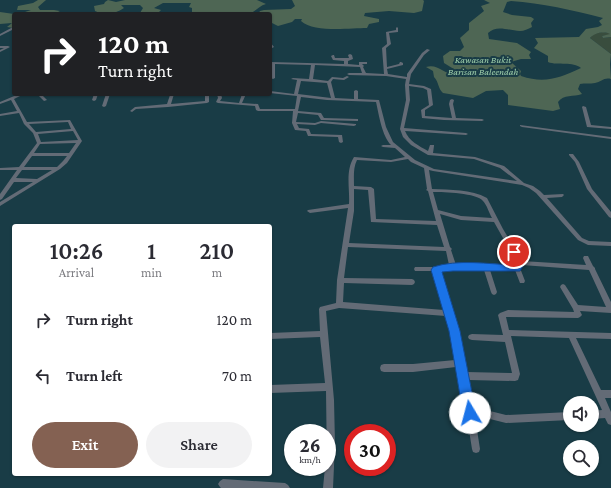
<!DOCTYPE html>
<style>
body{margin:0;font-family:"Crimson Pro",serif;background:#f2f2f3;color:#2b2b33;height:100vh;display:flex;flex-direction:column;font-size:15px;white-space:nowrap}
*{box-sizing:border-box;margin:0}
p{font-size:13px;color:#7c7c81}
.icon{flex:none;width:22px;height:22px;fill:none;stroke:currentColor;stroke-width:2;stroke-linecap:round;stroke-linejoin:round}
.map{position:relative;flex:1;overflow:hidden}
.details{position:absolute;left:12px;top:224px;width:260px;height:252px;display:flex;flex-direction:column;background:#fff;border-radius:4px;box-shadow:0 1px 3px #0004}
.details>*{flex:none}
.guide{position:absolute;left:12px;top:12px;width:260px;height:84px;border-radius:4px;box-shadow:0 1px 3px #0004;background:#202124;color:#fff;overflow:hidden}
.controls{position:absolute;left:563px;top:396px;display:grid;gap:8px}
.controls a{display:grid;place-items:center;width:36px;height:36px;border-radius:50%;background:#fff;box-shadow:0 1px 3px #0004;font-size:20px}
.speed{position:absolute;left:284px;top:424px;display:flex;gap:8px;font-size:20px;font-weight:700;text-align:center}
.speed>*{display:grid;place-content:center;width:52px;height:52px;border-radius:50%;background:#fff;box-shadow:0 1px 3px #0004;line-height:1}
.speed small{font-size:10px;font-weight:400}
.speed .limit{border:6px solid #d22;background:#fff;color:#111}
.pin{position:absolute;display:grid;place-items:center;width:34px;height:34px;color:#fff;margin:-17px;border:2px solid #fff;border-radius:50%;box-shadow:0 1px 4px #0007}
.me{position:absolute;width:44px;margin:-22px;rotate:352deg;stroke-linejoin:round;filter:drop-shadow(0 0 3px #0008)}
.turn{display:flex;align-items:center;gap:14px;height:84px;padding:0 20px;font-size:18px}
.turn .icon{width:52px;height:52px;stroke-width:2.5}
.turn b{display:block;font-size:28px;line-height:34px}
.eta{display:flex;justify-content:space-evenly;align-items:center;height:68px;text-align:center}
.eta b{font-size:24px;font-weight:600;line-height:28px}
.cta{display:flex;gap:8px;margin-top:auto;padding:8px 20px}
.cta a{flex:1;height:46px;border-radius:24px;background:#846152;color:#fff;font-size:16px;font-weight:600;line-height:46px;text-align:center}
.cta a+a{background:#f2f2f3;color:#2b2b33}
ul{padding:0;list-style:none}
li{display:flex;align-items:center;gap:12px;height:56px;padding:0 20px}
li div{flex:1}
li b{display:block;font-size:15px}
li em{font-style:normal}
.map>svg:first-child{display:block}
</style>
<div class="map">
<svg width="611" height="488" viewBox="0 0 611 488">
<rect width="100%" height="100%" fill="#193c46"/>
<!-- green -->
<path fill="#394d3e" d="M603,32L610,33L609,35L602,36L603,38L611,37V54L590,38L593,34Z"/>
<!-- forest -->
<g fill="#4e6654" fill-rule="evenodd">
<path d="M38,0H46L38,7L40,10H54L60,11L54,14H19L31,10H17L18,6L33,3Z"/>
<path d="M108,0L116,2L125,0H257L266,4C258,6 255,13 247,14C232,17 211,14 196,14L192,13V8L189,7L191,3H163L154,8L161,10L157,14L140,13L143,8L140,5H121L124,8C115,14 105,16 95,11L94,6L104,4L105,2Z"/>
<path d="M292,0H423L424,1L422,11L414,13L389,11L365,13L364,16L379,19V22L369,24L367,28C350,28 314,33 301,21L302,19H295L292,22L278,26L270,22V14H258L260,11L264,10L291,9L295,6Z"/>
<path d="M484,0H611V37L603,38L602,36L610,34C604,31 594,33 590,38L611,54L610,64L611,79C604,77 601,82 595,83C590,84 585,83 580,84L578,89L582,94C573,97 564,94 558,102L560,109L553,111L508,105V95L503,90L486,91L473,98L443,93C438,89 439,82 434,77L433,71L426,67C438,63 444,75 456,74L457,71L444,63L443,56L450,51H460L464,47L460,38L469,30V23L484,11L481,6L490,3ZM511,1C542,3 572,10 603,18L599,21L602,25L598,27L586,29L579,37L535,38L538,43L534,48L548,56V62C558,66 573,61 581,68C559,78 545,84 521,76L520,74L521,71L511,62L521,59H531L529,55L531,52L517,43L489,39L488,33C497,24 509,31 520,31C524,31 528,29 532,27L531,23L534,19L531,17L512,15L503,12L507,2Z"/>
<path d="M0,12L14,14V28L7,27L12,23L0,24Z"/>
</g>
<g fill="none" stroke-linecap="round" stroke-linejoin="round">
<!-- minor -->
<g fill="#636b76" fill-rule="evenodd">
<path d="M13,27H14V29L0,36V34Z"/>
<path d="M397,27L398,28V32L389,33L391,44L386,48L387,67L399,64L400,62H401L403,63V65L387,69L388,74L407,77V74L422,53L427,49L430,50L424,55L411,74L409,84L424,86L431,89L433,105L425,110V116L452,118L449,104L450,100L452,99L454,100L453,104L456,118L482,119L484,120L482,121L444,120L422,118L421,110L429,105L427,90L423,88L409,86L410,100L404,128L466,133L468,134L466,135L405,131C409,141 419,146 428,151L430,145H434V146L433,153L475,157L504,166L524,183L533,186L540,191L544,195L563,194L564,195L562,197L547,198L582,238L589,241L611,242V246L588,245L578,240L536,193L529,188L522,185L433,171L429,170L432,189C450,190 471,189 487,198L503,229L522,261L586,265L583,258L584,256H588L593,266L595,268V269L611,302V313L580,311L582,315L580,317L578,318L506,317L509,330L611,333V339L576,338L601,390H611V398H605L611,412V425L608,424L605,418L592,419V411L602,410L569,338L511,336L520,374L518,380L515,381L469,380L474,409H482L506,415L570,412V420L506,423L482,417H475L480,449L479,452L476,453L473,452L472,449L461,380L456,367L413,372H384L381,371L380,368L381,365L384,364H413L455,360L450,331L446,316L339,308L326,311L334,400L335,444L333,488H323L325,467H327L326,391L270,393V385L325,383L320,337L270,339V333L320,331L319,309L320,307L336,303L337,280L348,208L310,213L307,211L308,210L349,204C350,189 345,171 354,157L391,160L405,157L395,148L383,147L381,146L383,145H391C382,136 379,115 376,102L327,100L301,97L298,111L321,113L324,118L358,119V121H357L322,120H321L318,115L298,113L296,122L315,123L321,121L356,124V125L354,126L321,123L315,125L297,124L299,128L309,129L311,134L342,135L343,142L341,143L339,142L338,137L310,136H308L306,131L295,130L292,123L293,111H258L256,110L255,106L218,103L216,102L218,98L217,94H221L222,98L220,101L239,103L242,94H246L242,103L258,104L260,109H295L297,96L270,93V91L294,94L297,80L291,79L293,78L309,79L311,65L275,64V78L273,79L271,78V64H270V62L344,64V61L333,60L331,56L333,55H334L335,58H349L348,55L350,54L352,55L353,59L348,61V64L359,65V62H367V64H362L364,66L363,67L366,73L384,74L382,48L387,44L386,32L396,30V28ZM315,65L360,67L362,73H349L347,74L349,75L386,76L406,79L405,85L406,100L400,129L403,137L411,145L428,155L474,159L500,168L517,181L434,169L415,160L393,142L386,127L379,100L358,99V91L356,90L354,91V99L335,98L331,82L333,79L344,80L349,77L347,76L343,78L332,77L328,81L313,79ZM301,81L327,83L331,98L298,94ZM408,159L411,162L424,168L427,189L426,190L428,191L436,221L376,219L374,189L371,187L354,186C354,177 353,168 357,160L391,162ZM354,189L368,190L371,222L437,225L444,247L349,243L354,211ZM433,192C444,192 477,193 483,201C487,205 489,213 492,218L461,216L438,210ZM440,214L461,220L494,222L517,263L515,266L456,265L451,250L452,249L450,247ZM348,247L446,251L449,265L436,267H415L414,269L415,271H434L444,310L343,302L344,283L412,285L414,284L415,282L414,280L412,279L344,278ZM522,265L589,270L606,307L578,305L565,285L563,284L561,285L560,287L573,309L574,312L508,310L500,313L498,315L503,335L472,334L469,335L468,337L469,339L472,340L505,342L512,373L466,372L463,363L458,331L440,271L453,269L484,270L491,292L492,294L494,295L496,294L497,292L490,270H515L520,283H524L525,281L520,268Z"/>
<path d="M270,42L274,47L270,49Z"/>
<path d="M0,46H8L10,47L0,52V50L4,48H0Z"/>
<path d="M19,94H24L14,99L27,122L70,120L82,141L67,163L60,169L0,206V202L33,182H14L2,199L0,200V194L17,170H0V168L19,167L37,143L33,133L24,124L19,113L0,116V114L17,111L11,100L0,104V102ZM68,122L71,129L36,132L29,124ZM73,131L78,140L41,142L38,134ZM76,143L69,153H34L40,144ZM32,156H67L63,161L57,167H24ZM22,170H52L37,179L16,178Z"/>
<path d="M37,94H41L47,100L44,101Z"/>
<path d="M94,94H98L96,100L94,101L92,100Z"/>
<path d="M106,94H110L106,106L104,107L102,106Z"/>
<path d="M156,94H174L171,104L205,101V94H209V102L207,103L168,107L136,109L132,112L130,111L135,107L167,104L170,95H158Z"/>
<path d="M583,106L586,107L591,125L611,127V129L587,127L582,107Z"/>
<path d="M520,125L611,137V139L522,127L520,126Z"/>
<path d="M569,154H573L579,162L592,189L611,212V218L609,217L587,189L575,162L569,155Z"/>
<path d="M223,479L285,483L288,485L290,488H221L220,487L218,484L220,481Z"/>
</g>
</g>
<!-- route -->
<path fill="#1a73e8" stroke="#114b97" d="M514,248L517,249L525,263L520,271H453L442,272L460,331L476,413L474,417L470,419L465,417L463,413L449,331L431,270L433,267C458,259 488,264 514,265L515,263L509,252Z"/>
<g text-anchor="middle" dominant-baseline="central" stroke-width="4" stroke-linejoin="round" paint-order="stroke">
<!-- far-park labels -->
<g font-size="10" font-style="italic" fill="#9eceaa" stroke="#193c46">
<text x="483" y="59">Kawasan Bukit<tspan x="483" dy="12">Barisan Baleendah</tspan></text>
</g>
</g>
</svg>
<div class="controls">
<a><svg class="icon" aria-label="sound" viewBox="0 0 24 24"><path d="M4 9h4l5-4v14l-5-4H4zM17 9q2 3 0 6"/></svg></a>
<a><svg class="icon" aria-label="search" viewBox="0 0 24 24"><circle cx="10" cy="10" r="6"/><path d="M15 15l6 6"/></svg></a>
</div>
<div class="speed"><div>26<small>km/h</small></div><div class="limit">30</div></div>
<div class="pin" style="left:514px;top:252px;background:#d93025"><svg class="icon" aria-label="arrive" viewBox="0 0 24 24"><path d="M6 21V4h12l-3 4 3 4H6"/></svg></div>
<svg class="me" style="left:470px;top:413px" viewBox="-20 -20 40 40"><circle r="19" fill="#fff"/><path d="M0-13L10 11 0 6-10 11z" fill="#1a73e8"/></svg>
<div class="guide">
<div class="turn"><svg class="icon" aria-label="right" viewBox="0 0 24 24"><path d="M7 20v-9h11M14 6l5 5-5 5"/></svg><div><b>120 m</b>Turn right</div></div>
</div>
<section class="details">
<div class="eta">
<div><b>10:26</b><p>Arrival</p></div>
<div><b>1</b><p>min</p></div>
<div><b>210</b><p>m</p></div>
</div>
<ul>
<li><svg class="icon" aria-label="right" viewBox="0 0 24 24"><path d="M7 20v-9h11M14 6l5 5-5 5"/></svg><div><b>Turn right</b></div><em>120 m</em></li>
<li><svg class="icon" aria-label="left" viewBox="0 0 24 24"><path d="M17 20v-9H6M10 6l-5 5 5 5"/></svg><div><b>Turn left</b></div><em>70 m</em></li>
</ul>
<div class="cta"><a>Exit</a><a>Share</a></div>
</section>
</div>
